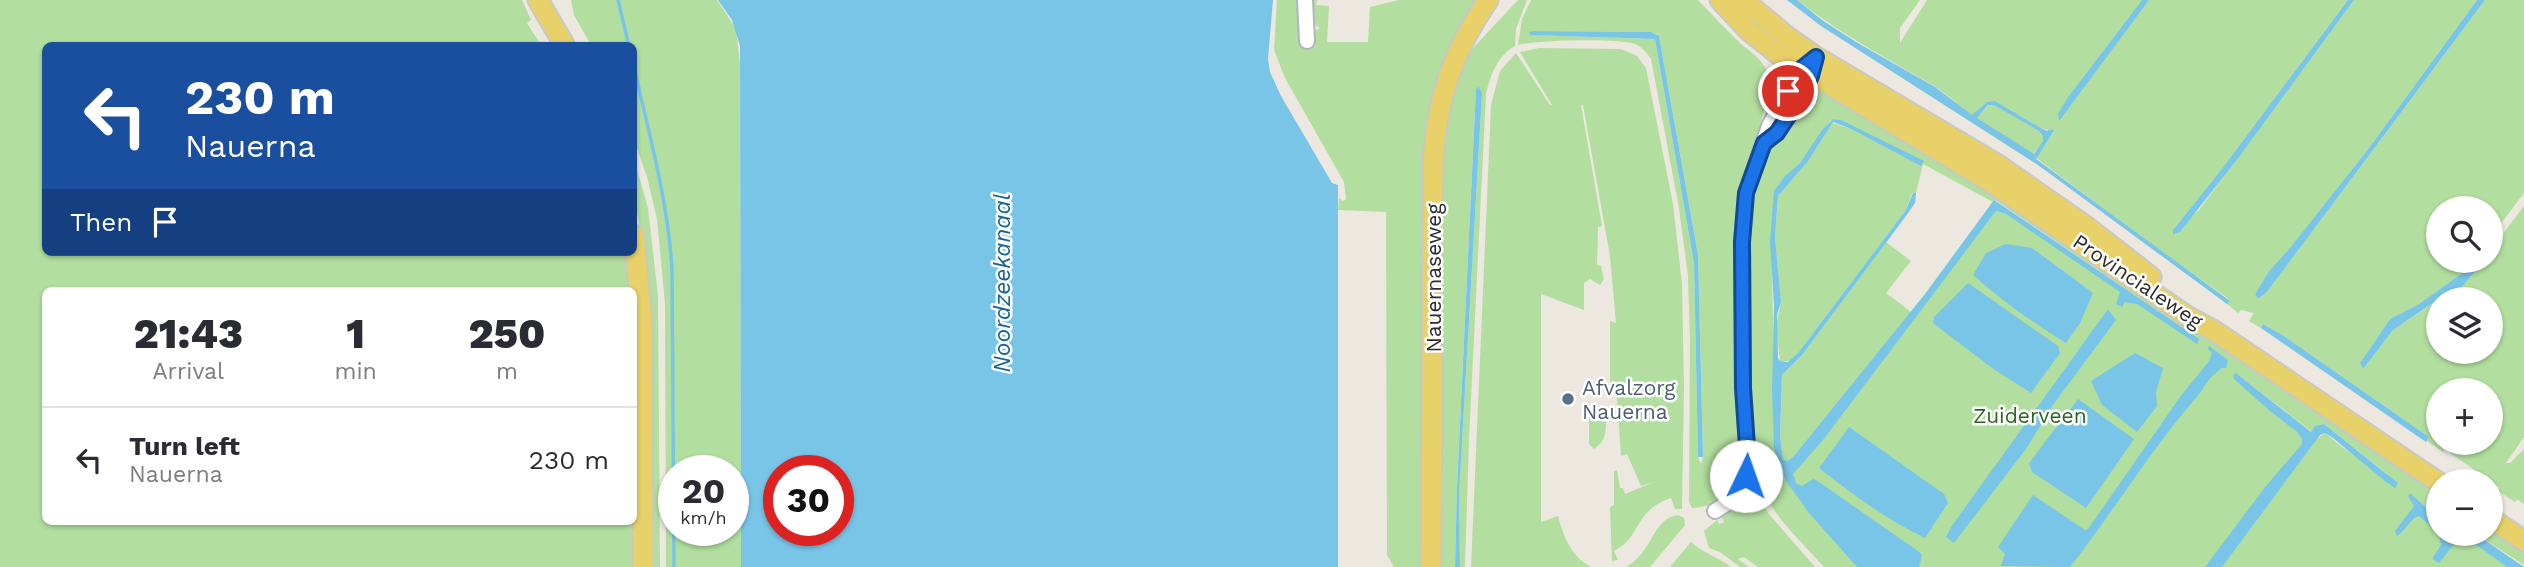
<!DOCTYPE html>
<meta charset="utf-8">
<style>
body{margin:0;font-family:"Work Sans",sans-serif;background:#f2f2f3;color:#2b2b33;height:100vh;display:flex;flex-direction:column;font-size:26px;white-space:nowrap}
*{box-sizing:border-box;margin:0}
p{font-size:23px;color:#7c7c81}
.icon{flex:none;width:38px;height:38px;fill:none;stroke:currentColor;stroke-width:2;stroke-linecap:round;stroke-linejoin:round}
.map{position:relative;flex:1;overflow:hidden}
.drawer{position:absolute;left:42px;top:287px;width:595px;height:238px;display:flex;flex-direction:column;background:#fff;border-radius:10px;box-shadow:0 2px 5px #0004}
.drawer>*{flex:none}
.hud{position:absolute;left:42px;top:42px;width:595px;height:214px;border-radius:10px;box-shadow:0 2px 5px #0004;background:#1a4fa0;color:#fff;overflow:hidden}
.buttons{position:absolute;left:2426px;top:196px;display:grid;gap:14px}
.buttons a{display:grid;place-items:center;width:77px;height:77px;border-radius:50%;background:#fff;box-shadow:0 2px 5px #0004;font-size:35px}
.speed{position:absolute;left:658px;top:455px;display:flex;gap:14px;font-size:35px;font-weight:700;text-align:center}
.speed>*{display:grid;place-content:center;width:91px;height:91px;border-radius:50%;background:#fff;box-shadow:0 2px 5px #0004;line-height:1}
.speed small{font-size:18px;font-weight:400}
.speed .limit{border:10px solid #d22;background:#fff;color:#111}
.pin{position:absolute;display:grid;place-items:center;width:60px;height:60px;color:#fff;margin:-30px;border:4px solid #fff;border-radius:50%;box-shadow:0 2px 7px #0007}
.me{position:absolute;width:77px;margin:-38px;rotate:3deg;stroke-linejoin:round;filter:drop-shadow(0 0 5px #0008)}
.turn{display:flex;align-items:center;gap:24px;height:147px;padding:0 28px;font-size:32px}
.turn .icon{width:91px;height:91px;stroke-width:2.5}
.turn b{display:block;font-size:49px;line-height:60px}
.then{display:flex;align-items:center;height:66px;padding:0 28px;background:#0003;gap:14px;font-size:26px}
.eta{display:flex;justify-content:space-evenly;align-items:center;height:119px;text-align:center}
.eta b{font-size:42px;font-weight:800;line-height:49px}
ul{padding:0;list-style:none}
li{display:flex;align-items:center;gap:21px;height:105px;padding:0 28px;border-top:2px solid #e1e1e2}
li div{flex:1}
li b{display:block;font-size:26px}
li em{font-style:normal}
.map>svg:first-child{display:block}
</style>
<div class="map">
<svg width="2524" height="567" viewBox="0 0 2524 567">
<rect width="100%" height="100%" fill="#ece7df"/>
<!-- green -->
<g fill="#b2df9f" fill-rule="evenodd">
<path d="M0,0H522L531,20L527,23L541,45L46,46V252H628L632,290H46V522H634L635,567H0Z"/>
<path d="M571,0H717L736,29L740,63L741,567H666L665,304L657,219L647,177L634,140V46L591,45L574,15ZM674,471H733V530H674Z"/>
<path d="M1277,0H1302L1313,32L1320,28L1312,23L1308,0H1317L1316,5L1329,6L1327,42H1368L1370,7L1399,0H1477L1461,25L1444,64L1423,567H1394L1387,555L1386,212L1338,210L1339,198L1343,201L1346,199L1344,182L1285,78L1274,50Z"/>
<path d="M1518,0H1527L1516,29L1515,46C1498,55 1490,76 1486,94L1469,439L1465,567H1460L1459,495L1482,93L1479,88L1476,89L1457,487L1455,567H1439L1441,205L1446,114L1462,66L1474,47Z"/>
<path d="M1531,0H1698C1712,15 1726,29 1740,43C1748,50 1759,57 1764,66C1778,88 1750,152 1743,176C1740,189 1738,201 1737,214L1741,463C1734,489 1721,507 1692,508L1689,502L1690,341L1688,276L1679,208L1651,59C1647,53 1642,47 1635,44C1616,38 1538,40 1518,45L1522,19ZM1533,31L1651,32L1659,36L1698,255L1703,457L1701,464L1698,457L1694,263L1655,39L1530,35L1529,33Z"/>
<path d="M1797,0H1920L1900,28V43L1927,0H2142L2068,97L2149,0H2348L2221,170L2173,230L2199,210L2354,0H2477L2369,148L2289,249L2269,271L2255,294L2258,299L2267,292L2485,0H2524V193L2490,238V208H2438V261H2475L2472,266L2419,304L2390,319L2360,363L2363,369L2393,330L2438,300V352H2490V299H2439L2461,288L2484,261H2490V251L2524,206V437L2506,463H2510L2524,449V504L2517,499L2515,502L2498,491L2500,488L2497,486L2446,450L2443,452L2427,441L2429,437L2284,336L2263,324L2261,328L2249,321L2254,313L2241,310L2238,313L2227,304L2230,301L2226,297L2173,260L2036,158L2054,132L2041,128L1995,101L1987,102L1972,116C1959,106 1947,94 1934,86C1887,58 1840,34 1797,0ZM2438,390H2490V443H2438Z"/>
<path d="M1539,48L1621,49L1637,56L1646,68L1673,204L1682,284L1684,388L1682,509H1675L1671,498C1633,511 1642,537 1614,551L1618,560L1612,561L1610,507L1614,505V471L1617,470L1620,488H1623L1625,494L1654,482L1641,486L1627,454L1621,456L1616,384L1610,382V321L1616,323L1610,256L1583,105H1581L1602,226L1598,227L1597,265L1601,266L1604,279L1600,285L1590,279L1584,283V310L1541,294V522L1558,516C1564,538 1571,556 1591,567H1471L1491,105L1500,71L1516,53L1550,105H1552L1520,52Z"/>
<path d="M1819,92L1831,93L2098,259L2438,492V518L2410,493L2431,526L2453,544L2464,536L2468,538L2508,567H1824C1803,543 1774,518 1762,488C1746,446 1749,374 1749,329C1748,287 1744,244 1752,202C1757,170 1788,104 1819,92ZM1836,119L1920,165L1849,128L1832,123L1817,147L1778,196L1775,237L1781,302L1776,326L1780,361H1791L1798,353L1906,210L1912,193H1916L1923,164L1993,202L1995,200L2001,204L2199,340L2006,214L1996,211L1787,479L1776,448L1772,278L1776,196L1830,121ZM2236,373L2312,432L2315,426L2324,424L2390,476L2342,447L2325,433L2309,444Z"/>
<path d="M1994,104L2039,131L2043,136L2044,141L2033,154L1976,118L1989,105Z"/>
<path d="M634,159L648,208L658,296L660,567H650L642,238L634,198Z"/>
<path d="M1886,242L1911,261L1886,293L1911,312L1793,457L1787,461L1783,459L1780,435L1782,375L1802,355Z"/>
<path d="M1596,406L1605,408C1606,425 1609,440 1594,449L1589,444V412Z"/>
<path d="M1750,486L1757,493L1768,513L1815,567H1758L1744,557L1738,559L1749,567H1740L1720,552L1709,548L1704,531L1717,520L1719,524L1724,522L1721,516L1737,503Z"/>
<path d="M1678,515L1684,518L1685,525L1650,567H1626C1654,552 1651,519 1678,515Z"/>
<path d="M2490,528L2524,551V565L2476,534H2490Z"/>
<path d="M1691,542C1705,554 1716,556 1731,567H1670Z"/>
</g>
<!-- water -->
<g fill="#79c5e8" fill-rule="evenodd">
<path d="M718,0H1273L1268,59L1270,72L1281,96L1332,183L1338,185V567H741L740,46L732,20ZM779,471H838V530H779Z"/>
<path d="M1787,0H1797L1822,20L1856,42L1935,87L1972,115L1987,102L1995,101L2041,128L2047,131L2052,129L2054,131L2036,159L2230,301L2227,304L2038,165L1821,26ZM1988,105H1994L2039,131L2043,136V141L2034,154L1977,118Z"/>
<path d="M2142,0H2149L2059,121L2058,114L2068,97Z"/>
<path d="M2348,0H2354L2239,157L2180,232L2173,234V230L2221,170Z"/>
<path d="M2477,0H2485L2267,292L2258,299L2255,294L2269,271L2289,249L2369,148Z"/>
<path d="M1533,31L1651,32L1659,36L1698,255L1703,457H1698L1694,263L1655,39L1530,35L1529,32Z"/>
<path d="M1479,87L1482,93L1459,495L1460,567H1455L1457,488L1476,89Z"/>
<path d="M1833,119L1841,120L1924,161L1921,166L1849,128L1833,122L1808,161L1778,196L1775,237L1781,302L1777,315L1778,358L1780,361L1788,362L1798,353L1906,210L1913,193H1916L1915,203L1903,220L1802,355L1782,375L1780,435L1783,459L1787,461L1793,457L1925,294L1994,200L2199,339L2197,344L2137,304L2125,302L2122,307L2116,304L2120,292L2006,214L1996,211L1823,440L1793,474L1796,483L1802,486L1813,479L1816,480L1918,551L1922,555L1919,567H1857L1809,513L1786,481L1774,448L1772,390L1774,305L1770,241L1774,191L1785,176L1800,163L1822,130Z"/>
<path d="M2006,244L2032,248L2093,293L2080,323L2066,343C2033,323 2002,301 1973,275L1986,253Z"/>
<path d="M2475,261H2484L2461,288L2449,292L2393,330L2363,369L2360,363L2390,319L2419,304L2472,266Z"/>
<path d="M1968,283L2058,346L2060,353L2031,393L1992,368L1933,323L1934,317Z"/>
<path d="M2108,309L2116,320L2053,405L2026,449L1954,543L1946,537L1951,527Z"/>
<path d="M2263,324L2284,336L2429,437L2426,442L2261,328Z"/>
<path d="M2209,346L2228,360L2226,368H2222C2205,380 2207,386 2194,400C2149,453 2113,512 2070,567L2001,566L2005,554L1998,547L2033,495L2085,530L2088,529L2180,397L2209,361L2212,353L2208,349Z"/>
<path d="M2135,353L2163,368L2156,392L2157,406L2137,432L2102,405L2091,381Z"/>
<path d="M2236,373L2311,432L2315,426L2324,424L2398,483L2395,488L2386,482L2333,438L2325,433L2320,435L2222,567H2205L2266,486L2302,444V439L2297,432L2270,411L2234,379L2233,375Z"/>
<path d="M2078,399L2134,439L2086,508L2032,472L2029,463Z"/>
<path d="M1849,427L1944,494L1948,503L1925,538C1887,520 1852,494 1819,468Z"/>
<path d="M2410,493L2438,518V532L2419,516C2410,518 2406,531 2397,536L2395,531L2414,506L2408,496Z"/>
<path d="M2439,534H2476L2524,567H2507L2464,536L2458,539L2439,563L2432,559L2441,545Z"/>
</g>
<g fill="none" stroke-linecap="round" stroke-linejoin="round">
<!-- stream -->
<g stroke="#79c5e8" stroke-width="3.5">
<path d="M618,0L629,46"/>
<path d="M634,67C649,134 668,201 672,269L674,567"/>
</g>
<defs>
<g id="minor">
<path d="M1305,0L1307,41"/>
<path d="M1764,143C1784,127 1808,90 1814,65"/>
<path d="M1715,511L1726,504L1738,491L1746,476L1748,461L1743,388L1742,241L1746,193L1769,126L1801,69L1807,64"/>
</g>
<g id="major">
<path d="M538,0L565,46"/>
<path d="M1720,0L1749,31L1778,54L1989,181L2190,318L2216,332L2438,482"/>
<path d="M1743,0L1789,38L1816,57L1998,165L2087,227L2151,277"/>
<path d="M634,235L642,322L643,567"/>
<path d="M2490,518L2524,541"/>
<path d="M1431,567L1433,159C1437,98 1453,51 1488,0"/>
</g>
</defs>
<!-- minor casing -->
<use href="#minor" stroke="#b2b4be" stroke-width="18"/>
<!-- major casing -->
<use href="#major" stroke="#c8c8c8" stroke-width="23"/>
<!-- minor -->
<use href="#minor" stroke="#fff" stroke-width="14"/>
<!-- major -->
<use href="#major" stroke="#e8d168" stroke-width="19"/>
</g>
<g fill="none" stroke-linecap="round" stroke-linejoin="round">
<defs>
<path id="route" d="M1746,476L1748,461L1743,388L1742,242L1746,193L1764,143L1777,133L1792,110L1811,76L1816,57L1801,69L1788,91"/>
</defs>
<!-- route casing -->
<use href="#route" stroke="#114b97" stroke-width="18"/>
<!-- route -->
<use href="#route" stroke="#1a73e8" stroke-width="12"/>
</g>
<!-- markers -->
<circle fill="#5c6f8a" stroke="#fff" stroke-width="2.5" cx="1568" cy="399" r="7"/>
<g text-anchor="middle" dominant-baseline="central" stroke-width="5" stroke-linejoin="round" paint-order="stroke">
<!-- street labels -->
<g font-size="21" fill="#2c2c2c" stroke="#fff">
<text transform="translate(1433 278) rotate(-90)">Nauernaseweg</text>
<text transform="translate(2138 281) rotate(34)">Provincialeweg</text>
</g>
<!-- service labels -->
<g font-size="21" fill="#4e5e75" stroke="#fff" text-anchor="start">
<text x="1582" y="387">Afvalzorg<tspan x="1582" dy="24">Nauerna</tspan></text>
</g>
<!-- park labels -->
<g font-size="21" fill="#2a651f" stroke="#fff">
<text x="2030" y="415">Zuiderveen</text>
</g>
<!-- water labels -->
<g font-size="23" font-style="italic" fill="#166395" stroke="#fff">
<text transform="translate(1002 283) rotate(-90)">Noordzeekanaal</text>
</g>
</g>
</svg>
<div class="buttons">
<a><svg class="icon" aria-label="search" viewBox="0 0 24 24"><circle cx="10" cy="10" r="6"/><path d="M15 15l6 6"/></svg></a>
<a><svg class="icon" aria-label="layers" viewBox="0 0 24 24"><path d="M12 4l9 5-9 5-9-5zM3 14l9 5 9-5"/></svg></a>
<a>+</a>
<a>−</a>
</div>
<div class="speed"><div>20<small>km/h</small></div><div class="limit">30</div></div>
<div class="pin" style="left:1788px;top:91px;background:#d93025"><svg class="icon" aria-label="arrive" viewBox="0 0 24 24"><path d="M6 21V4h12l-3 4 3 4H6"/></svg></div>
<svg class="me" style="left:1746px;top:476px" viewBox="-20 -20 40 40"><circle r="19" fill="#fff"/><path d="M0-13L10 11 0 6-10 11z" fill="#1a73e8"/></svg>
<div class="hud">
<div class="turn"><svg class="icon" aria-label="left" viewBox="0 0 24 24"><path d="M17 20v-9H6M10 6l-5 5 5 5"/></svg><div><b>230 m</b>Nauerna</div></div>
<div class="then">Then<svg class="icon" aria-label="arrive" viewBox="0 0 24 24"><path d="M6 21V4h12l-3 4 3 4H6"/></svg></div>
</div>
<section class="drawer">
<div class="eta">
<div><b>21:43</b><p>Arrival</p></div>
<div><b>1</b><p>min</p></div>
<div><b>250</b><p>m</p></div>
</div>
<ul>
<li><svg class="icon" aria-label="left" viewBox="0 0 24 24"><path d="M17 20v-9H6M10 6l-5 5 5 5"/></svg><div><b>Turn left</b><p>Nauerna</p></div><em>230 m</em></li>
</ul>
</section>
</div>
